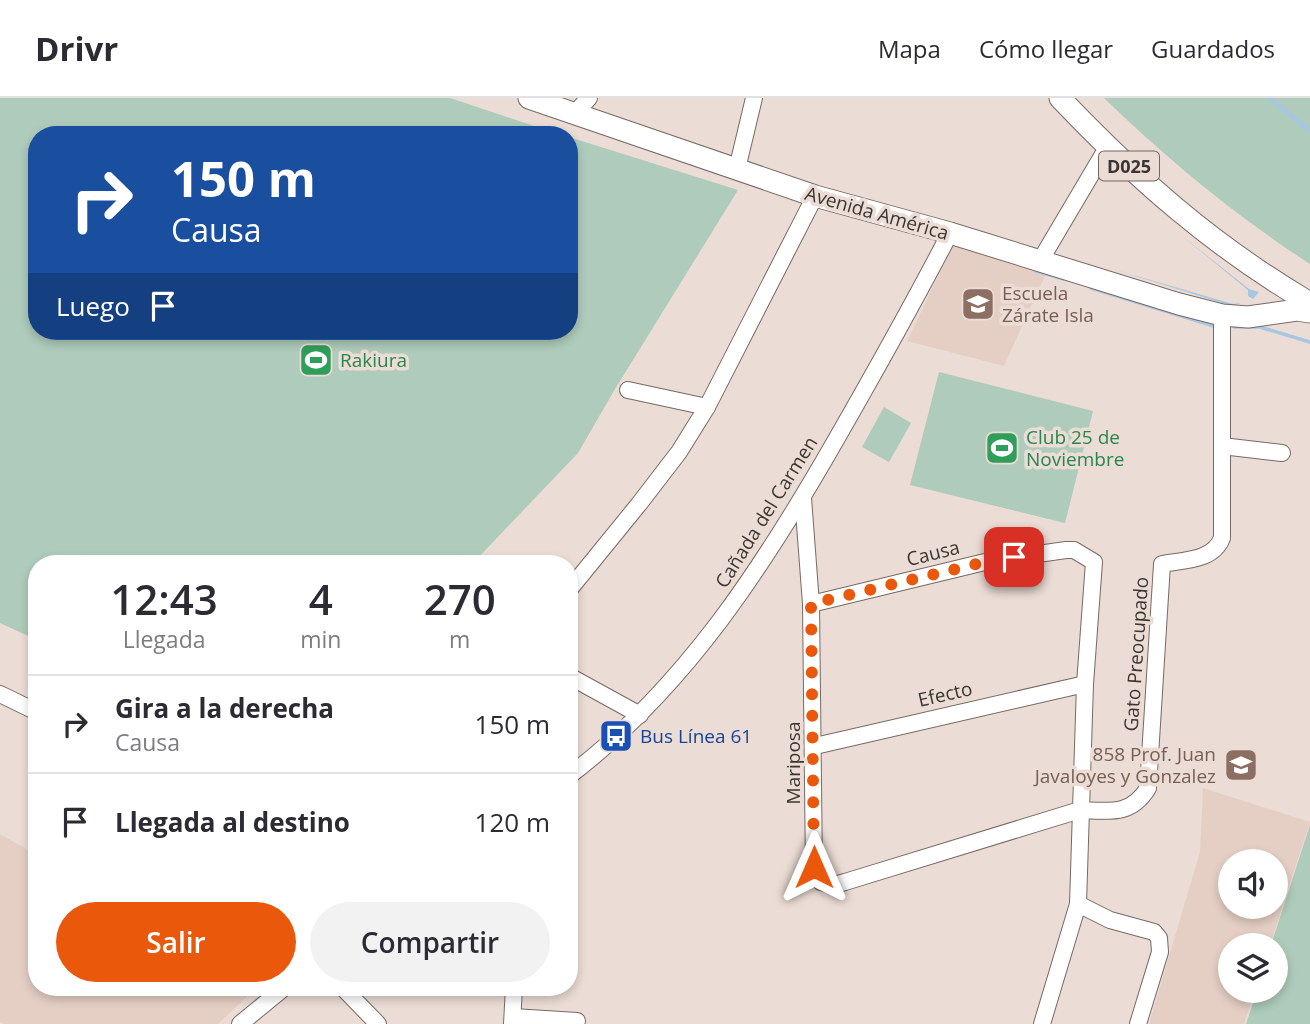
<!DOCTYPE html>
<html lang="es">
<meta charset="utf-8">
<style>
body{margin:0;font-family:"Open Sans",sans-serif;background:#f2f2f3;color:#2b2b33;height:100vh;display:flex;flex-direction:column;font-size:26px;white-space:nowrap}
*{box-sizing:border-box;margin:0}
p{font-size:23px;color:#7c7c81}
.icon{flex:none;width:38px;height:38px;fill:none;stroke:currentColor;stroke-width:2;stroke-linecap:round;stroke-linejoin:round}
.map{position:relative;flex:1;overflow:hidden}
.side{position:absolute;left:28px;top:457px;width:550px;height:441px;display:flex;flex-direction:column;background:#fff;border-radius:28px;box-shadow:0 4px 10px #0003}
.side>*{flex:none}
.banner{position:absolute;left:28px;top:28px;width:550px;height:214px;border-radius:28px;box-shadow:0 4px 10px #0003;background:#1a4fa0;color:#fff;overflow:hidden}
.buttons{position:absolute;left:1218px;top:751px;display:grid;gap:14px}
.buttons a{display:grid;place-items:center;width:70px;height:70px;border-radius:50%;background:#fff;box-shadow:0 4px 10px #0003;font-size:35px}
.pin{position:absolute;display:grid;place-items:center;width:60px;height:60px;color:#fff;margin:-30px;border-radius:14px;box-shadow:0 4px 10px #0006}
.me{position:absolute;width:77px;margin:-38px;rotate:0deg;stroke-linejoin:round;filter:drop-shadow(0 0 5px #0008)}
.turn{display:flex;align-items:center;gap:24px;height:147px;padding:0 28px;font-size:32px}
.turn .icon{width:91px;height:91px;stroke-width:2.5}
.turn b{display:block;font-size:49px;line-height:60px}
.then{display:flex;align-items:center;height:66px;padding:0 28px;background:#0003;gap:14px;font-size:26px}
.eta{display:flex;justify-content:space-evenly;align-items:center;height:119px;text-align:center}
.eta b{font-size:42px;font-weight:600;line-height:49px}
.cta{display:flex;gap:14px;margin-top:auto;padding:14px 28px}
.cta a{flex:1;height:80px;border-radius:42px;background:#ea580c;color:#fff;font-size:28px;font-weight:600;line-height:80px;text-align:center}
.cta a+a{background:#f2f2f3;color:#2b2b33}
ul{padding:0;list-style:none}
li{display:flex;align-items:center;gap:21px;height:98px;padding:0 28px;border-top:2px solid #e1e1e2}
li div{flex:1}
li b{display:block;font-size:26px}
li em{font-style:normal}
header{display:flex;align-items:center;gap:42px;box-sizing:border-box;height:98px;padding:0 35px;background:#fff;border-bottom:2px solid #e1e1e2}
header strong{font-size:33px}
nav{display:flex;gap:38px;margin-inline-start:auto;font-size:24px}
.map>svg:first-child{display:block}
</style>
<header>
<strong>Drivr</strong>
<nav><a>Mapa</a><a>Cómo llegar</a><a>Guardados</a></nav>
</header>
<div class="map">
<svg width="1310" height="926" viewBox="0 0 1310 926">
<rect width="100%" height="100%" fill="#ebdcd5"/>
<!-- built -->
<g fill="#e5cfc5" fill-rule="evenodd">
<path d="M957,139L1049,169L1004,268L907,243Z"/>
<path d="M1203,690L1310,724L1270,847H1230V892L1255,893L1244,926H1149L1200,754ZM1230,763H1276V808H1230Z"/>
<path d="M0,736L37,757V889H257L218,926H4L0,924Z"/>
</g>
<!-- green -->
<g fill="#aecbbb">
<path d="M0,0H450L561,37H37V233H569V39L738,92L615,291L578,355L473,465L37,466V542L0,525Z"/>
<path d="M1104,0H1310V166C1236,118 1168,62 1104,0Z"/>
<path d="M939,274L1093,313L1065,425L910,387Z"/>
<path d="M884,309L911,325L889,364L862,349Z"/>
<path d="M1310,727V926H1246L1257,893L1276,892V847H1271Z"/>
</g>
<!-- water -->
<g fill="#a6c6e1">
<path d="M1266,0H1273L1310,30V36Z"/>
<path d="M1182,138L1249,191L1259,194L1253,201L1248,198V192Z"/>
<path d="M1116,172L1233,206L1241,205L1232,208Z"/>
</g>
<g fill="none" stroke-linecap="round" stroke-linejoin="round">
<!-- stream -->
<g stroke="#a6c6e1" stroke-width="3.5">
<path d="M1036,173L1064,181"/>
<path d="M1091,190L1214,228"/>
<path d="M1234,229H1260L1310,244"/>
</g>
<defs>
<g id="minor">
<path d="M574,16L589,0"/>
<path d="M737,71L754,0"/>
<path d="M1040,163L1108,48"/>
<path d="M628,292L707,309"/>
<path d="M1222,348L1282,355"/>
<path d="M803,400L811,506L814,774L821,784L834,787L845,784L1080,712C1109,713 1131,718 1148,690L1162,466C1184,462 1213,463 1222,440V217"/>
<path d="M569,492L639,406L679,354L707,309L815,98"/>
<path d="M811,506L989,463L1066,452H1074L1094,464L1085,586L1078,806L1042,926"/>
<path d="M569,578L640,617"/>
<path d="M0,596L37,614"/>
<path d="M815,648L1085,586"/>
<path d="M569,678C686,589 765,466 837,340C876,272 914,204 950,135"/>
<path d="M1078,806L1110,822L1154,834L1159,840L1160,854L1138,926"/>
<path d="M342,889L378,926"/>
<path d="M513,919L577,923"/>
<path d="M240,926L285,889"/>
<path d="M512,926L514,889"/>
</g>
<g id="major">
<path d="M529,0L815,98L950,135L1179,206L1222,217L1248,219L1297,212L1310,214"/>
<path d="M1060,0C1137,81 1213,148 1310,205"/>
</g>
</defs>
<!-- minor casing -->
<use href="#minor" stroke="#776a64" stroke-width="18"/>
<!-- major casing -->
<use href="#major" stroke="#776a64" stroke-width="23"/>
<!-- minor -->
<use href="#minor" stroke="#fff" stroke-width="16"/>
<!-- major -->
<use href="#major" stroke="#fff" stroke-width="21"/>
</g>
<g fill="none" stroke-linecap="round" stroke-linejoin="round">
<!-- route -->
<path stroke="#ea580c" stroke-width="12" stroke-dasharray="0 21.6" d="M814,769L811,506L989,463L1014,459"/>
</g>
<!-- icons -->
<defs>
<symbol id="school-square" viewBox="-11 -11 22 22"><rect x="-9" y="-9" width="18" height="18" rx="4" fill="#8d6e63" stroke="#ebdcd5"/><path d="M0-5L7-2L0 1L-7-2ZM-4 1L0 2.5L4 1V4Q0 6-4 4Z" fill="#fff"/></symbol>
<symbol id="stadium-square" viewBox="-11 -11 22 22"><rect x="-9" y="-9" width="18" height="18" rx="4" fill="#2e9e5b" stroke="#ebdcd5"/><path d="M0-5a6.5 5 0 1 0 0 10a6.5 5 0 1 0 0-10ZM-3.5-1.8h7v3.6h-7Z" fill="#fff"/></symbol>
<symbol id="bus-square" viewBox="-11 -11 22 22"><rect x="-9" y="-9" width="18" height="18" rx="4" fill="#1a4fb4" stroke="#ebdcd5"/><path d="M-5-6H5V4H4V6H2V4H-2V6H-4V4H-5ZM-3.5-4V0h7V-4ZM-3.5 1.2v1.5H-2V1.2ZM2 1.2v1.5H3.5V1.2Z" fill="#fff"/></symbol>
</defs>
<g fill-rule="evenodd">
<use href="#school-square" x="959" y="187" width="38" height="38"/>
<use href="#stadium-square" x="297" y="243" width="38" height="38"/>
<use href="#stadium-square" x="983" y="331" width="38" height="38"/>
<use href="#bus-square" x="597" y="619" width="38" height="38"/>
<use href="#school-square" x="1222" y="648" width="38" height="38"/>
</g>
<g text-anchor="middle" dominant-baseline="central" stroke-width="7" stroke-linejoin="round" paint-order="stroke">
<!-- shield labels -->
<rect fill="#ebdcd5" stroke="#6f6763" stroke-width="2" x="1099" y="53.5" width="60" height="29" rx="5"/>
<g font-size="18" font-weight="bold" fill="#3a3532">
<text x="1129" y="68">D025</text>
</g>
<!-- street labels -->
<g font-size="19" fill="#3a3532" stroke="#ebdcd5">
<text transform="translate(877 115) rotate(16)">Avenida América</text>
<text transform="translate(766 414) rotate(-58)">Cañada del Carmen</text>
<text transform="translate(933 455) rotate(-14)">Causa</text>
<text transform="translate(1136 556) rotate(-86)">Gato Preocupado</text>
<text transform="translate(945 596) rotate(-13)">Efecto</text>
<text transform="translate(793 665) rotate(-90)">Mariposa</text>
</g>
<!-- education labels -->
<g font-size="19" fill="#785e54" stroke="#ebdcd5" text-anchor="start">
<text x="1002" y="195">Escuela<tspan x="1002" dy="22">Zárate Isla</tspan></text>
<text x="1216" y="656" text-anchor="end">858 Prof. Juan<tspan x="1216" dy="22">Javaloyes y Gonzalez</tspan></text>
</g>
<!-- leisure labels -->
<g font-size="19" fill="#27864d" stroke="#ebdcd5" text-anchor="start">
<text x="340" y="262">Rakiura</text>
<text x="1026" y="339">Club 25 de<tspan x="1026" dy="22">Noviembre</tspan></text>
</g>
<!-- transit labels -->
<g font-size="19" fill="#164399" stroke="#ebdcd5" text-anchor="start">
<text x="640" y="638">Bus Línea 61</text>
</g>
</g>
</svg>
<div class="buttons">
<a><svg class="icon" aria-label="sound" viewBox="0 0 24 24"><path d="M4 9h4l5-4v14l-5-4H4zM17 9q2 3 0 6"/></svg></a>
<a><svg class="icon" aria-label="layers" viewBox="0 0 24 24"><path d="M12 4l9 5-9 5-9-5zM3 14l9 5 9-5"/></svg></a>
</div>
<div class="pin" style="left:1014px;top:459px;background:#d93025"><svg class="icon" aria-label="arrive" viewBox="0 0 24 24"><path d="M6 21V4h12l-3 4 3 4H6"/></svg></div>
<svg class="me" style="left:814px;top:769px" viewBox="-20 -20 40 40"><path d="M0-17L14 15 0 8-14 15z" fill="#ea580c" stroke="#fff" stroke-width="4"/></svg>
<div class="banner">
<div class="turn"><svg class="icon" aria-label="right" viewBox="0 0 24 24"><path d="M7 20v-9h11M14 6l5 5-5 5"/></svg><div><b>150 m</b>Causa</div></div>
<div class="then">Luego<svg class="icon" aria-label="arrive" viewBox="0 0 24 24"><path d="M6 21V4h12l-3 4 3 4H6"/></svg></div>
</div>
<section class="side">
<div class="eta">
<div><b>12:43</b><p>Llegada</p></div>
<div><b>4</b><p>min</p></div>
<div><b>270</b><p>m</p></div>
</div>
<ul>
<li><svg class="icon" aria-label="right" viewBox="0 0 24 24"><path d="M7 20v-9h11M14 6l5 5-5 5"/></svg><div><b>Gira a la derecha</b><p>Causa</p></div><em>150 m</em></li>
<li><svg class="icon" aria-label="arrive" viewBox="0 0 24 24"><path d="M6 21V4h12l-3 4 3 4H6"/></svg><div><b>Llegada al destino</b></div><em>120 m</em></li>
</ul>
<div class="cta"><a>Salir</a><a>Compartir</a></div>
</section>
</div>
